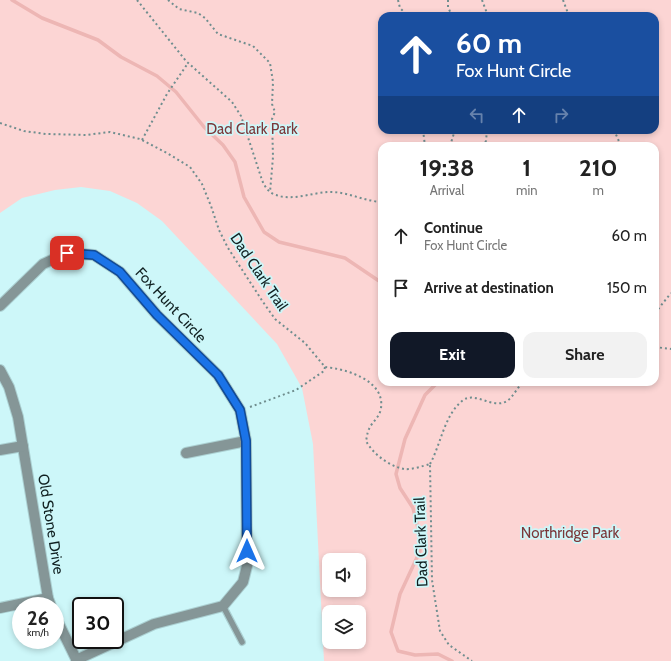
<!DOCTYPE html>
<style>
body{margin:0;font-family:Cabin,sans-serif;background:#f2f2f2;color:#222;height:100vh;display:flex;flex-direction:column;font-size:15px;white-space:nowrap}
*{box-sizing:border-box;margin:0}
p{font-size:13px;color:#767676}
.icon{flex:none;width:22px;height:22px;fill:none;stroke:currentColor;stroke-width:2;stroke-linecap:round;stroke-linejoin:round}
.map{position:relative;flex:1;overflow:hidden}
.drawer{position:absolute;left:378px;top:142px;width:281px;height:244px;display:flex;flex-direction:column;background:#fff;border-radius:12px;box-shadow:0 2px 6px #0003}
.drawer>*{flex:none}
.banner{position:absolute;left:378px;top:12px;width:281px;height:122px;border-radius:12px;box-shadow:0 2px 6px #0003;background:#1a4fa0;color:#fff;overflow:hidden}
.controls{position:absolute;left:322px;top:553px;display:grid;gap:8px}
.controls a{display:grid;place-items:center;width:44px;height:44px;border-radius:8px;background:#fff;box-shadow:0 2px 6px #0003;font-size:20px}
.speed{position:absolute;left:12px;top:597px;display:flex;gap:8px;font-size:20px;font-weight:700;text-align:center}
.speed>*{display:grid;place-content:center;width:52px;height:52px;border-radius:50%;background:#fff;box-shadow:0 2px 6px #0003;line-height:1}
.speed small{font-size:10px;font-weight:400}
.speed .limit{border:2px solid #111;border-radius:6px;background:#fff;color:#111}
.pin{position:absolute;display:grid;place-items:center;width:34px;height:34px;color:#fff;margin:-17px;border-radius:8px;box-shadow:0 2px 6px #0006}
.me{position:absolute;width:44px;margin:-22px;rotate:0deg;stroke-linejoin:round;filter:drop-shadow(0 0 3px #0008)}
.turn{display:flex;align-items:center;gap:14px;height:84px;padding:0 12px;font-size:18px}
.turn .icon{width:52px;height:52px;stroke-width:2.5}
.turn b{display:block;font-size:28px;line-height:34px}
.lanes{display:flex;align-items:center;height:38px;padding:0 12px;background:#0003;justify-content:center;gap:20px;direction:ltr}
.lanes .off{opacity:.35}
.eta{display:flex;justify-content:space-evenly;align-items:center;height:68px;text-align:center}
.eta b{font-size:24px;font-weight:800;line-height:28px}
.primary-button{display:flex;gap:8px;margin-top:auto;padding:8px 12px}
.primary-button a{flex:1;height:46px;border-radius:12px;background:#111827;color:#fff;font-size:16px;font-weight:800;line-height:46px;text-align:center}
.primary-button a+a{background:#f2f2f2;color:#222}
ul{padding:0;list-style:none}
li{display:flex;align-items:center;gap:12px;height:52px;padding:0 12px}
li div{flex:1}
li b{display:block;font-size:15px}
li em{font-style:normal}
.map>svg:first-child{display:block}
</style>
<div class="map">
<svg width="671" height="661" viewBox="0 0 671 661">
<rect width="100%" height="100%" fill="#cdf7f9"/>
<!-- green -->
<path fill="#fcd5d4" fill-rule="evenodd" d="M0,0H671V661H324L313,444L302,388L277,344L162,221L137,203L110,191L81,187L55,190L22,198L0,213ZM382,16H655V130H382ZM382,146H655V382H382ZM329,560H359V590H329ZM329,612H359V642H329Z"/>
<g fill="none" stroke-linecap="round" stroke-linejoin="round">
<!-- stream -->
<g stroke="#edb6b4" stroke-width="3.5">
<path d="M12,0L42,18L98,40L121,57L157,76L176,92L204,127L223,145L235,162L244,197L264,232L279,242L345,258L382,283"/>
<path d="M438,382L425,395L405,439L396,474L400,488L413,508L418,528L420,551L400,594L391,632L398,651L415,655L438,654L452,661"/>
</g>
<defs>
<path id="lane" d="M223,606L242,642"/>
<g id="street">
<path d="M0,306L43,264L67,253L94,255L120,272L157,315L218,375L240,410L246,441L247,566L243,582L223,606L154,624L76,660"/>
<path d="M0,370L9,387L18,417L48,598L51,606"/>
<path d="M0,450L23,446"/>
<path d="M186,453L246,441"/>
<path d="M0,608L48,598"/>
<path d="M55,616L77,661"/>
</g>
</defs>
<!-- lane casing -->
<use href="#lane" stroke="#abd0d2" stroke-width="8"/>
<!-- street casing -->
<use href="#street" stroke="#abd0d2" stroke-width="12"/>
<!-- path -->
<g stroke="#708e8f" stroke-width="2" stroke-dasharray="2 3" stroke-linecap="butt">
<path d="M137,0L186,61L232,102L241,116L261,177C263,184 268,193 276,195C292,201 311,193 328,192C346,191 363,201 382,202"/>
<path d="M168,0L179,9L198,13L205,18L218,34L253,46L270,63L273,82L272,104L275,112L272,119L273,157L270,192"/>
<path d="M398,0L400,8L408,16"/>
<path d="M448,0V7L452,16"/>
<path d="M482,0L488,16"/>
<path d="M563,0L569,16"/>
<path d="M0,123L24,131L46,134L86,135L110,132L140,139L167,153L190,167L202,184L211,206L219,230L228,248L263,302L275,319L305,343L325,367C346,369 385,380 381,408C380,417 372,422 369,429C367,433 367,437 366,441C373,454 389,466 404,469C411,470 423,466 430,464L432,580L440,631L449,645L472,661"/>
<path d="M423,130L425,146"/>
<path d="M614,130L621,146"/>
<path d="M142,140L167,94L188,63"/>
<path d="M450,146L455,130"/>
<path d="M482,146L486,141L487,130"/>
<path d="M655,313L671,293"/>
<path d="M655,347L671,349"/>
<path d="M250,407L296,390L324,371L325,367"/>
<path d="M430,464C441,444 444,416 462,401C475,390 492,410 507,401C513,397 517,388 523,382"/>
</g>
<!-- lane -->
<use href="#lane" stroke="#859697" stroke-width="5.5"/>
<!-- street -->
<use href="#street" stroke="#859697" stroke-width="10"/>
</g>
<g fill="none" stroke-linecap="round" stroke-linejoin="round">
<defs>
<path id="route" d="M67,253L94,255L120,272L157,315L218,375L240,410L246,441L247,551"/>
</defs>
<!-- route casing -->
<use href="#route" stroke="#114b97" stroke-width="10"/>
<!-- route -->
<use href="#route" stroke="#1a73e8" stroke-width="7"/>
</g>
<g text-anchor="middle" dominant-baseline="central" stroke-width="3.5" stroke-linejoin="round" paint-order="stroke">
<!-- park labels -->
<g font-size="15" fill="#7b3739" stroke="#cdf7f9">
<text x="252" y="129">Dad Clark Park</text>
<text x="570" y="533">Northridge Park</text>
</g>
<!-- street labels -->
<g font-size="15" fill="#102021" stroke="#cdf7f9">
<text transform="translate(259 272) rotate(56)">Dad Clark Trail</text>
<text transform="translate(171 305) rotate(47)">Fox Hunt Circle</text>
<text transform="translate(51 524) rotate(81)">Old Stone Drive</text>
<text transform="translate(421 542) rotate(-92)">Dad Clark Trail</text>
</g>
</g>
</svg>
<div class="controls">
<a><svg class="icon" aria-label="sound" viewBox="0 0 24 24"><path d="M4 9h4l5-4v14l-5-4H4zM17 9q2 3 0 6"/></svg></a>
<a><svg class="icon" aria-label="layers" viewBox="0 0 24 24"><path d="M12 4l9 5-9 5-9-5zM3 14l9 5 9-5"/></svg></a>
</div>
<div class="speed"><div>26<small>km/h</small></div><div class="limit">30</div></div>
<div class="pin" style="left:67px;top:253px;background:#d93025"><svg class="icon" aria-label="arrive" viewBox="0 0 24 24"><path d="M6 21V4h12l-3 4 3 4H6"/></svg></div>
<svg class="me" style="left:247px;top:551px" viewBox="-20 -20 40 40"><path d="M0-17L14 15 0 8-14 15z" fill="#1a73e8" stroke="#fff" stroke-width="4"/></svg>
<div class="banner">
<div class="turn"><svg class="icon" aria-label="ahead" viewBox="0 0 24 24"><path d="M12 20V5M6 11l6-6 6 6"/></svg><div><b>60 m</b>Fox Hunt Circle</div></div>
<div class="lanes"><svg class="icon off" aria-label="left" viewBox="0 0 24 24"><path d="M17 20v-9H6M10 6l-5 5 5 5"/></svg><svg class="icon" aria-label="ahead" viewBox="0 0 24 24"><path d="M12 20V5M6 11l6-6 6 6"/></svg><svg class="icon off" aria-label="right" viewBox="0 0 24 24"><path d="M7 20v-9h11M14 6l5 5-5 5"/></svg></div>
</div>
<section class="drawer">
<div class="eta">
<div><b>19:38</b><p>Arrival</p></div>
<div><b>1</b><p>min</p></div>
<div><b>210</b><p>m</p></div>
</div>
<ul>
<li><svg class="icon" aria-label="ahead" viewBox="0 0 24 24"><path d="M12 20V5M6 11l6-6 6 6"/></svg><div><b>Continue</b><p>Fox Hunt Circle</p></div><em>60 m</em></li>
<li><svg class="icon" aria-label="arrive" viewBox="0 0 24 24"><path d="M6 21V4h12l-3 4 3 4H6"/></svg><div><b>Arrive at destination</b></div><em>150 m</em></li>
</ul>
<div class="primary-button"><a>Exit</a><a>Share</a></div>
</section>
</div>
